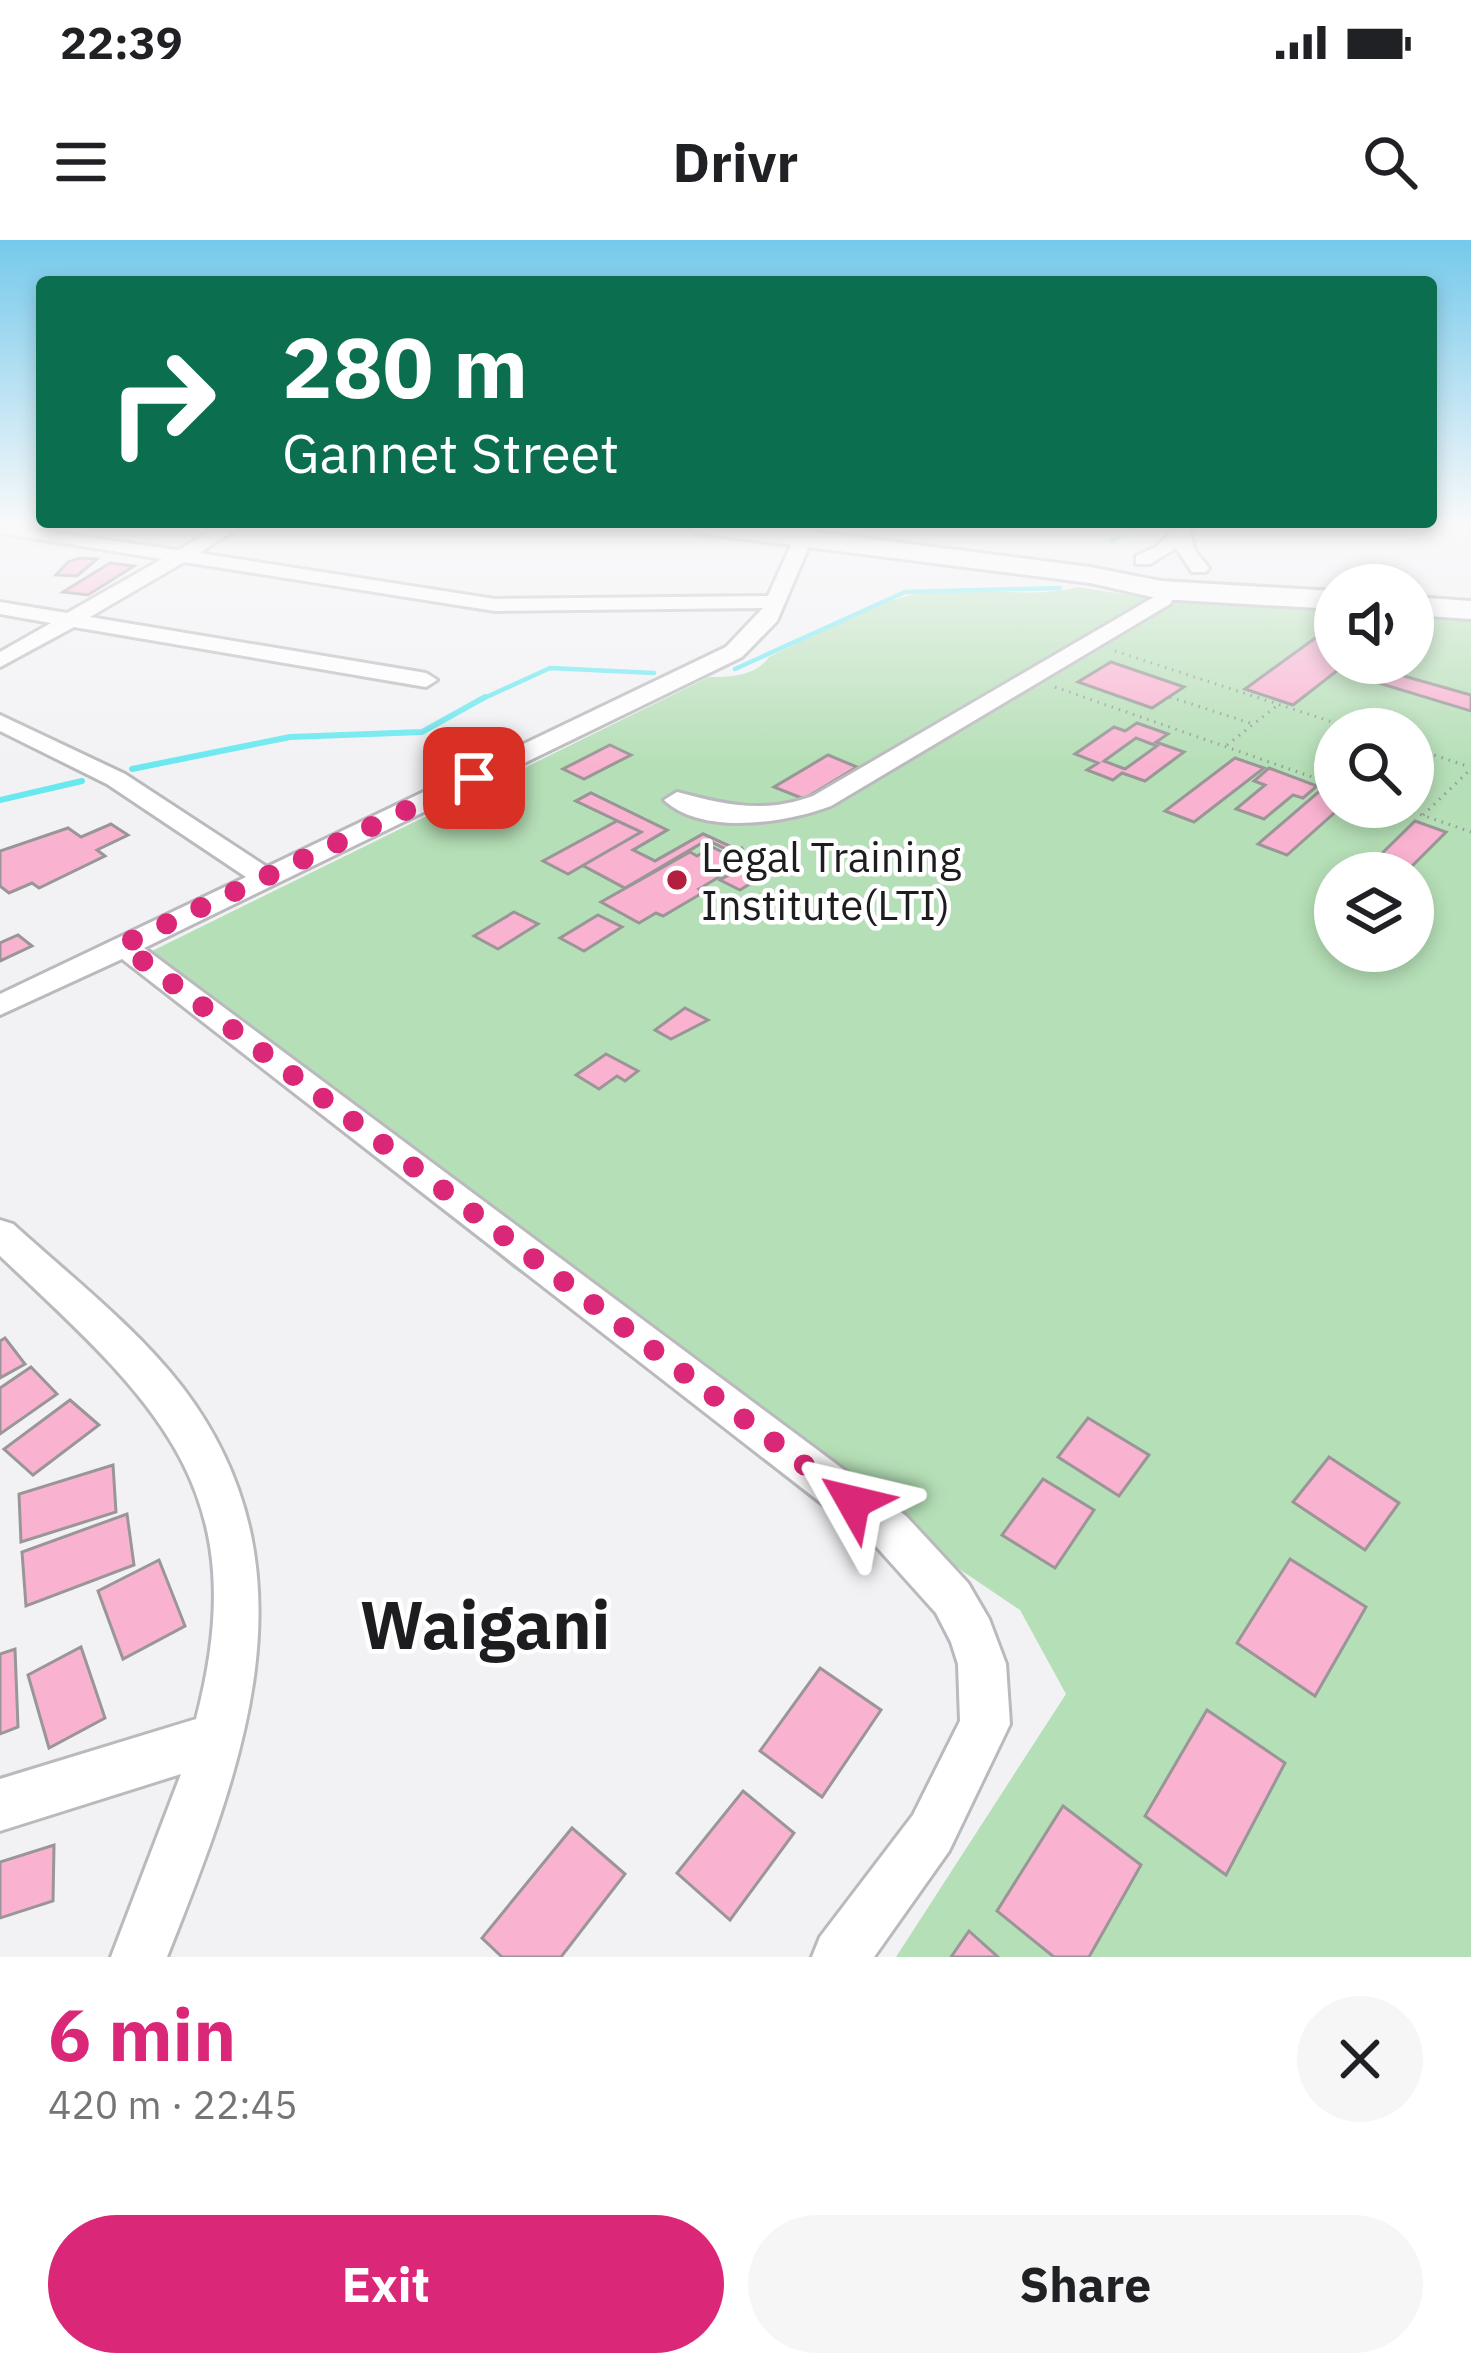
<!DOCTYPE html>
<meta charset="utf-8">
<style>
body{margin:0;font-family:"IBM Plex Sans",sans-serif;background:#f6f6f6;color:#202124;height:100vh;display:flex;flex-direction:column;font-size:45px;white-space:nowrap}
*{box-sizing:border-box;margin:0}
p{font-size:39px;color:#757577}
.icon{flex:none;width:66px;height:66px;fill:none;stroke:currentColor;stroke-width:2;stroke-linecap:round;stroke-linejoin:round}
.map{position:relative;height:1717px;overflow:hidden}
.details{display:flex;flex-direction:column;background:#fff;flex:1}
.details>*{flex:none}
.top-card{position:absolute;left:36px;top:36px;width:1401px;height:252px;border-radius:12px;box-shadow:0 6px 18px #0003;background:#0b6e4f;color:#fff;overflow:hidden}
.controls{position:absolute;left:1314px;top:324px;display:grid;gap:24px}
.controls a{display:grid;place-items:center;width:120px;height:120px;border-radius:50%;background:#fff;box-shadow:0 6px 18px #0003;font-size:60px}
.pin{position:absolute;display:grid;place-items:center;width:102px;height:102px;color:#fff;margin:-51px;border-radius:24px;box-shadow:0 6px 18px #0006}
.me{position:absolute;width:132px;margin:-66px;rotate:307deg;stroke-linejoin:round;filter:drop-shadow(0 0 9px #0008)}
.turn{display:flex;align-items:center;gap:42px;height:252px;padding:0 48px;font-size:54px}
.turn .icon{width:156px;height:156px;stroke-width:2.5}
.turn b{display:block;font-size:84px;line-height:102px}
.round{display:grid;place-items:center;flex:none;width:126px;height:126px;border-radius:63px;background:#f6f6f6}
.summary{display:flex;align-items:center;justify-content:space-between;height:204px;padding:0 48px}
h1{font-size:72px;font-weight:700;line-height:90px;color:#db2777}
.button{display:flex;gap:24px;margin-top:auto;padding:24px 48px}
.button a{flex:1;height:138px;border-radius:72px;background:#db2777;color:#fff;font-size:48px;font-weight:700;line-height:138px;text-align:center}
.button a+a{background:#f6f6f6;color:#202124}
.status{display:flex;justify-content:space-between;align-items:center;height:84px;padding:0 60px;background:#fff;direction:ltr}
.status svg{height:33px;fill:currentColor}
header{display:flex;justify-content:space-between;align-items:center;height:156px;padding:0 48px;background:#fff;font-size:54px;font-weight:700}
.map>svg:first-child{display:block}
</style>
<div class="status"><b>22:39</b><svg viewBox="0 0 49 12"><path d="M0 12V9h3v3zM5 12V6h3v6zM10 12V3h3v9zM15 12V0h3v12zM26 1h20v11H26zM47 4h2v5h-2z"/></svg></div>
<header><svg class="icon" aria-label="menu" viewBox="0 0 24 24"><path d="M4 6h16M4 12h16M4 18h16"/></svg>Drivr<svg class="icon" aria-label="search" viewBox="0 0 24 24"><circle cx="10" cy="10" r="6"/><path d="M15 15l6 6"/></svg></header>
<div class="map">
<svg width="1471" height="1717" viewBox="0 0 1471 1717">
<rect width="100%" height="100%" fill="#f2f2f5"/>
<!-- green -->
<path fill="#b5dfb6" fill-rule="evenodd" d="M1078,347L1148,358L1335,370V423H1413V375L1471,379V1717H896L1066,1454L1020,1370L513,1028L150,712L709,437C732,437 755,436 769,417C821,393 879,356 936,351C985,347 1030,359 1078,347ZM1335,489H1413V567H1335ZM1335,633H1413V711H1335Z"/>
<g fill="none" stroke-linecap="round" stroke-linejoin="round">
<!-- stream-far1 -->
<g stroke="#69e8f0" stroke-width="4.5">
<path d="M1111,301L1141,285"/>
<path d="M735,429L905,352L1060,348"/>
<path d="M480,460L550,428L654,433"/>
</g>
<!-- stream -->
<g stroke="#69e8f0" stroke-width="6">
<path d="M132,529L290,497L422,492L485,457"/>
<path d="M0,560L82,541"/>
</g>
</g>
<!-- building -->
<g fill="#f9b3d1" stroke="#9a9697" stroke-width="3" fill-rule="evenodd">
<path d="M80,318L97,319L77,336L56,335L68,322Z"/>
<path d="M110,323L134,326L88,355L63,352Z"/>
<path d="M1325,391L1335,394V423H1347L1293,465L1245,449Z"/>
<path d="M1111,422L1184,447L1152,468L1078,442Z"/>
<path d="M1358,423L1471,455V471L1346,433Z"/>
<path d="M1137,483L1168,494L1156,502L1184,512L1145,541L1122,533L1113,540L1087,530L1098,523L1075,514L1114,487L1125,491ZM1136,498L1157,506L1125,529L1104,521Z"/>
<path d="M610,505L631,515L584,539L563,529Z"/>
<path d="M828,515L857,527L804,559L774,547Z"/>
<path d="M1235,518L1264,528L1194,582L1165,571Z"/>
<path d="M1269,528L1317,546L1303,558L1293,555L1264,579L1236,569L1265,545L1254,541Z"/>
<path d="M1322,549L1335,554V567H1341L1287,615L1258,604Z"/>
<path d="M591,553L667,590L633,610L655,621L703,594L736,609L743,608L735,613L707,600L625,648L582,625L641,592L576,561ZM621,613L646,626L625,639L599,625Z"/>
<path d="M591,553L667,590L633,610L655,621L703,594L736,609L743,608L735,613L707,600L625,648L582,625L641,592L576,561Z"/>
<path d="M617,581L641,592L568,634L543,621Z"/>
<path d="M1415,581L1446,592L1405,633H1362Z"/>
<path d="M111,584L128,595L97,610L105,616L39,648L32,643L9,653L0,646V611L68,588L81,597Z"/>
<path d="M712,607L739,620L723,629L729,631L699,649L704,652L663,676L656,673L639,683L601,662L690,612L697,616Z"/>
<path d="M753,621L772,630L740,650L720,640Z"/>
<path d="M514,672L538,684L498,709L474,696Z"/>
<path d="M598,675L622,687L584,711L560,698Z"/>
<path d="M18,695L32,706L0,721V703Z"/>
<path d="M685,768L708,780L671,799L655,790Z"/>
<path d="M606,814L638,831L625,841L617,836L599,849L576,835Z"/>
<path d="M5,1098L25,1124L0,1138V1101Z"/>
<path d="M31,1127L57,1154L0,1194V1148Z"/>
<path d="M70,1160L99,1185L33,1235L4,1209Z"/>
<path d="M1088,1178L1149,1215L1119,1256L1058,1217Z"/>
<path d="M1329,1217L1399,1263L1365,1310L1293,1262Z"/>
<path d="M113,1225L116,1272L21,1302L19,1254Z"/>
<path d="M1043,1239L1094,1270L1055,1328L1002,1295Z"/>
<path d="M127,1274L134,1325L26,1366L22,1312Z"/>
<path d="M1290,1319L1366,1367L1315,1456L1237,1403Z"/>
<path d="M159,1320L185,1386L123,1419L98,1351Z"/>
<path d="M81,1407L105,1478L49,1508L28,1435Z"/>
<path d="M15,1409L18,1487L0,1494V1414Z"/>
<path d="M820,1428L881,1470L822,1557L760,1511Z"/>
<path d="M1207,1470L1285,1523L1226,1635L1145,1576Z"/>
<path d="M743,1551L794,1593L730,1680L677,1633Z"/>
<path d="M1063,1566L1141,1625L1089,1717H1054L997,1671Z"/>
<path d="M572,1588L625,1634L561,1717H502L482,1698Z"/>
<path d="M54,1605L53,1661L0,1678V1622Z"/>
<path d="M969,1691L998,1717H951Z"/>
</g>
<g fill="none" stroke-linecap="round" stroke-linejoin="round">
<defs>
<g id="minor">
<path d="M0,285L178,310L221,285H243L199,313L495,359L768,356L800,285H818L777,381L742,417L144,708L906,1276L968,1343L989,1379L1006,1424L1010,1484L949,1611L874,1717H812L820,1697L913,1575L960,1481L958,1424L951,1402L936,1373L874,1304L122,719L0,775V754L246,637L107,544L0,491V475L125,534L267,627L726,407L763,368L495,371L184,322L90,377L426,433L437,440L426,447L74,387L0,427V412L51,383L0,374V362L67,373L162,319L0,293Z"/>
<path d="M1178,285H1197L1190,293L1195,311L1209,328L1206,332H1192L1176,308L1150,324H1136V316L1156,307Z"/>
<path d="M1160,346L1177,350L1170,364L831,566C786,583 702,596 664,560L677,552C726,565 764,574 813,556L1154,357Z"/>
<path d="M0,980L13,984C71,1037 135,1086 183,1148C321,1330 242,1528 167,1717H111L181,1534L0,1591V1539L196,1479C257,1248 155,1162 0,1016Z"/>
</g>
<g id="highway">
<path d="M685,285H761L1090,327L1161,341L1335,351V369L1161,359L1090,343L698,293Z"/>
<path d="M1413,357L1471,361V379L1413,375Z"/>
</g>
</defs>
<!-- minor casing -->
<use href="#minor" stroke="#bababe" stroke-width="6"/>
<!-- highway casing -->
<use href="#highway" stroke="#bababe" stroke-width="6"/>
<!-- path -->
<g stroke="#98989b" stroke-width="3" stroke-dasharray="1.5 6" stroke-linecap="butt">
<path d="M1115,411L1354,489"/>
<path d="M1055,447L1335,545"/>
<path d="M1170,457L1253,484"/>
<path d="M1227,505L1279,464"/>
<path d="M1413,508L1470,527"/>
<path d="M1399,567L1471,592"/>
<path d="M1423,575L1471,529"/>
</g>
<!-- minor -->
<use href="#minor" fill="#fff" fill-rule="evenodd"/>
<!-- highway -->
<use href="#highway" fill="#fff" fill-rule="evenodd"/>
</g>
<!-- sky -->
<linearGradient id="sky" x2="0" y2="1"><stop stop-color="#75c9eb"/><stop offset="0.54" stop-color="#f9f9fa"/><stop offset="1" stop-color="#f9f9fa" stop-opacity="0"/></linearGradient>
<rect width="1471" height="525" fill="url(#sky)"/>
<g fill="none" stroke-linecap="round" stroke-linejoin="round">
<!-- route -->
<path stroke="#db2777" stroke-width="21" stroke-dasharray="0 37.8" d="M474,538L122,705L853,1262"/>
</g>
<!-- markers -->
<circle fill="#b3203f" stroke="#fff" stroke-width="4.5" cx="677" cy="640" r="12"/>
<g text-anchor="middle" dominant-baseline="central" stroke-width="9" stroke-linejoin="round" paint-order="stroke">
<!-- poi labels -->
<g font-size="42" fill="#1d1d1f" stroke="#fff" text-anchor="start">
<text x="701" y="616">Legal Training<tspan x="701" dy="48">Institute(LTI)</tspan></text>
</g>
<!-- near-district labels -->
<g font-size="66" font-weight="bold" fill="#1d1d1f" stroke="#fff">
<text x="485" y="1384">Waigani</text>
</g>
</g>
</svg>
<div class="controls">
<a><svg class="icon" aria-label="sound" viewBox="0 0 24 24"><path d="M4 9h4l5-4v14l-5-4H4zM17 9q2 3 0 6"/></svg></a>
<a><svg class="icon" aria-label="search" viewBox="0 0 24 24"><circle cx="10" cy="10" r="6"/><path d="M15 15l6 6"/></svg></a>
<a><svg class="icon" aria-label="layers" viewBox="0 0 24 24"><path d="M12 4l9 5-9 5-9-5zM3 14l9 5 9-5"/></svg></a>
</div>
<div class="pin" style="left:474px;top:538px;background:#d93025"><svg class="icon" aria-label="arrive" viewBox="0 0 24 24"><path d="M6 21V4h12l-3 4 3 4H6"/></svg></div>
<svg class="me" style="left:853px;top:1262px" viewBox="-20 -20 40 40"><path d="M0-17L14 15 0 8-14 15z" fill="#db2777" stroke="#fff" stroke-width="4"/></svg>
<div class="top-card">
<div class="turn"><svg class="icon" aria-label="right" viewBox="0 0 24 24"><path d="M7 20v-9h11M14 6l5 5-5 5"/></svg><div><b>280 m</b>Gannet Street</div></div>
</div>
</div>
<section class="details">
<div class="summary"><div><h1>6 min</h1><p>420 m · 22:45</p></div><a class="round"><svg class="icon" aria-label="close" viewBox="0 0 24 24"><path d="M6 6l12 12M18 6L6 18"/></svg></a></div>
<div class="button"><a>Exit</a><a>Share</a></div>
</section>
